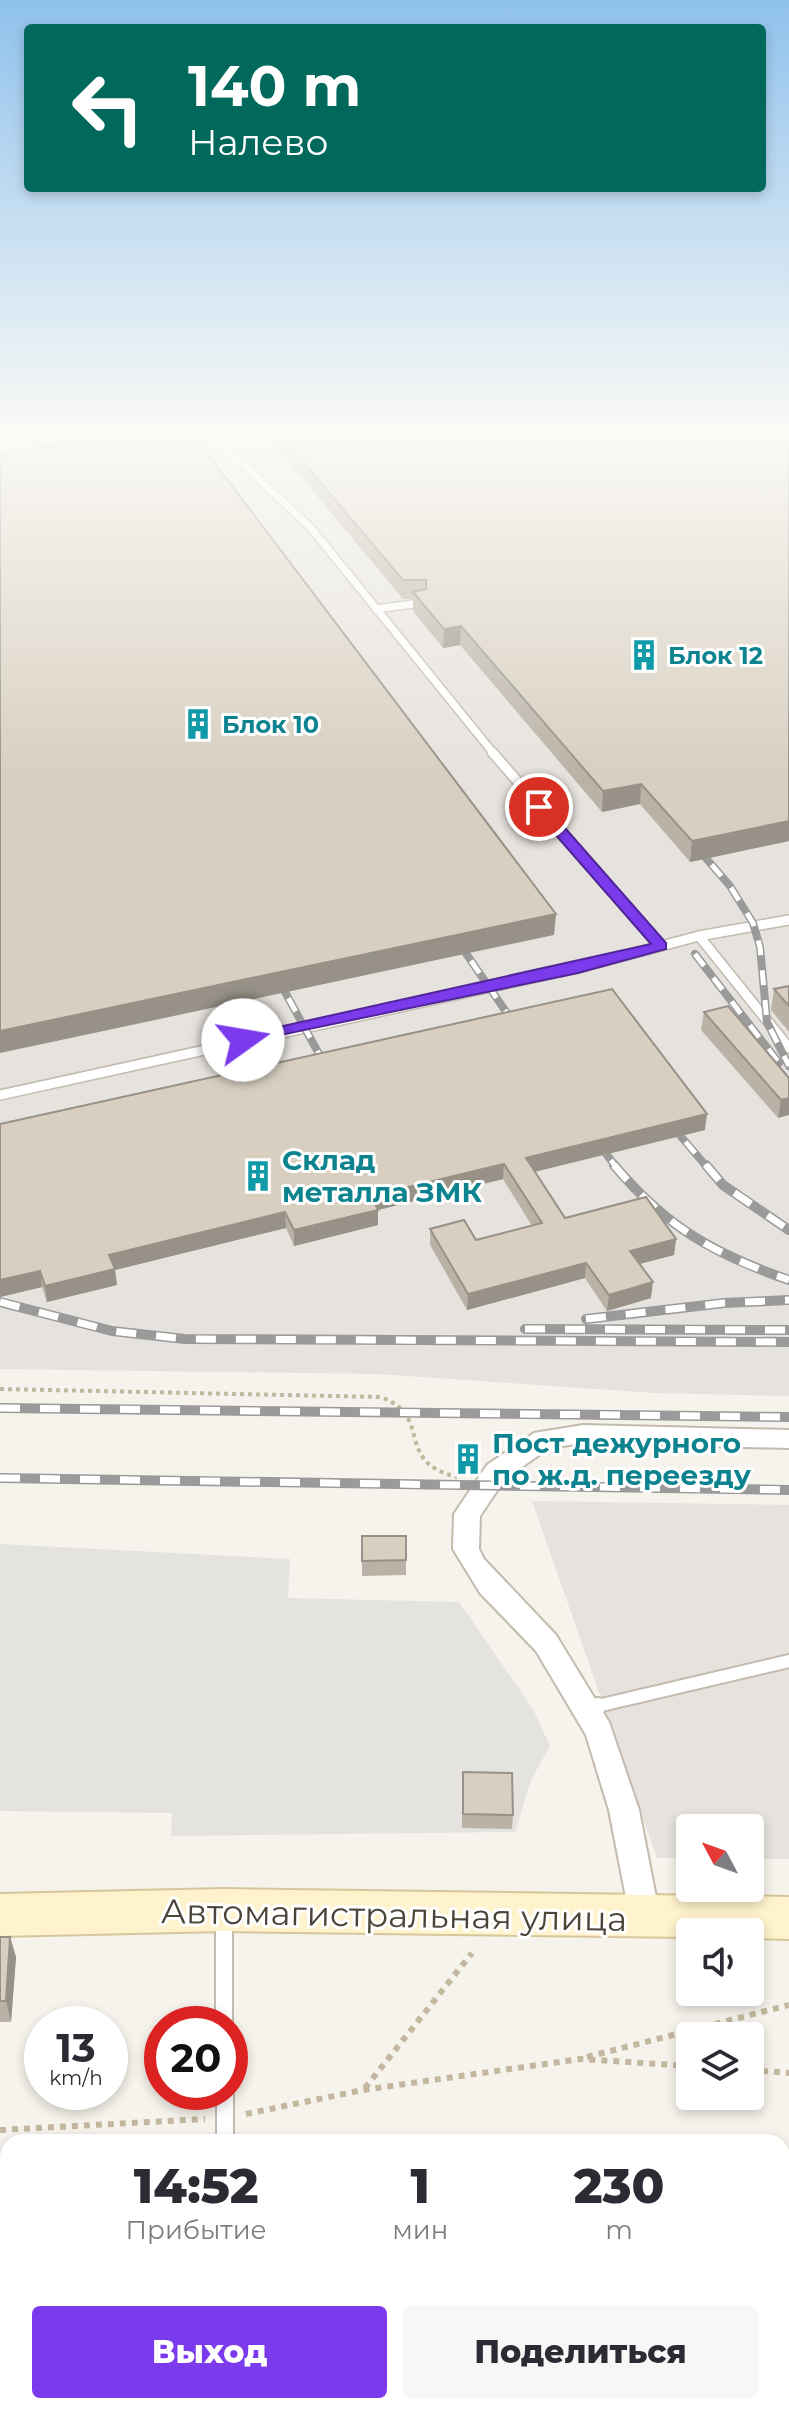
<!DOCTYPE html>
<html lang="ru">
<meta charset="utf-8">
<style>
body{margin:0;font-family:Montserrat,sans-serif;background:#f7f7f7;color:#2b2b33;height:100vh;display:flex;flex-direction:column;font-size:30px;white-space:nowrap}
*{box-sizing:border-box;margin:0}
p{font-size:26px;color:#7c7c81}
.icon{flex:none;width:44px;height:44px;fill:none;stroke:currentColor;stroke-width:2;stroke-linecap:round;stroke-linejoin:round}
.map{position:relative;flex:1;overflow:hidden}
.side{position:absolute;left:0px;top:2134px;width:790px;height:280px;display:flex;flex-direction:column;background:#fff;border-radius:24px 24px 0 0;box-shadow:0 4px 12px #0003}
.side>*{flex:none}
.top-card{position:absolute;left:24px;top:24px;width:742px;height:168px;border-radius:8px;box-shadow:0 4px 12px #0003;background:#00695c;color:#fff;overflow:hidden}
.needle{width:52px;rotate:311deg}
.tools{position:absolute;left:676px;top:1814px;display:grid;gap:16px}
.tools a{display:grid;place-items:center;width:88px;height:88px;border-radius:8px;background:#fff;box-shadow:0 4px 12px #0003;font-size:40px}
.speed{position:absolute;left:24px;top:2006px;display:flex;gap:16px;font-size:40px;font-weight:700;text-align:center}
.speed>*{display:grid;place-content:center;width:104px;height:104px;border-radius:50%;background:#fff;box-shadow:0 4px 12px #0003;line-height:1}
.speed small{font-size:20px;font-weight:400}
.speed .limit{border:12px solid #d22;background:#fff;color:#111}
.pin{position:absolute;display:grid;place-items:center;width:68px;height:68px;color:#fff;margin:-34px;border:4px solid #fff;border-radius:50%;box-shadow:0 2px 8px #0007}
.me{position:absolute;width:88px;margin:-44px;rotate:77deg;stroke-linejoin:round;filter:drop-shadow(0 0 6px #0008)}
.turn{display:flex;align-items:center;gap:28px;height:168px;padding:0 32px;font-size:36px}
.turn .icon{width:104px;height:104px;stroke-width:2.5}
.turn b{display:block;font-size:56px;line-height:68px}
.eta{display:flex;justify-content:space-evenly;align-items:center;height:136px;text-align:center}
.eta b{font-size:48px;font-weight:800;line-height:56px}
.button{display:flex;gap:16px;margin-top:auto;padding:16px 32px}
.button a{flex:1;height:92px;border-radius:8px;background:#7c3aed;color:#fff;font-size:32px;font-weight:800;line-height:92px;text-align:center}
.button a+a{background:#f7f7f7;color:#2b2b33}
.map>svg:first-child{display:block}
</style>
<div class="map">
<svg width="789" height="2414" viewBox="0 0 789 2414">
<rect width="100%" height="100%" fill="#f6f3ec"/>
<!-- residential -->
<path fill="#eae5da" d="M0,2161L8,2162V2406H782V2190L789,2191V2414H0Z"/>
<!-- industrial -->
<g fill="#e6e2dd">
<path d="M0,437H789V1396L654,1393L377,1374L0,1369Z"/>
<path d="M532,1501L789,1505V1859H750V1828H690V1858H657Z"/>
</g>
<!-- parking -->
<path fill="#e5e3e0" d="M0,1544L290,1559L288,1598L459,1602L533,1709L550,1746L531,1780L515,1832L171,1836L172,1813L0,1811Z"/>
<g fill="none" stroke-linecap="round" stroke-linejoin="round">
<defs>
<g id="lane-far3">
<path d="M214,437L311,528L494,754"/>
<path d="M376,609L421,603"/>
</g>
<g id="lane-far2">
<path d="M492,752L661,946"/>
<path d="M699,936L789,1048"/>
<path d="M0,1095L578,968L699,936L789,920"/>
</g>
<path id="lane-far1" d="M589,1708L789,1661"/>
<g id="lane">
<path d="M587,1708L598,1706"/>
<path d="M224,1919V2024"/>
<path d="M225,2092V2142"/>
<path d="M0,2361H8"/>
<path d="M782,2364H789"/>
<path d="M211,2406V2414"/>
<path d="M592,2406V2414"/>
</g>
<path id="street" d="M583,1425L789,1430V1448L583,1443L549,1448L505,1479L480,1516L479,1549L484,1559L556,1635L609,1722L639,1810L660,1918L656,1928L645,1932L634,1928L630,1918L609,1810L586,1735L536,1651L480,1593L453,1549L454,1514L487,1465L534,1433Z"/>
<path id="secondary" d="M224,1889L789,1897V1939L750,1938V1932H690V1937L224,1931L0,1936V1894Z"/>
</defs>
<!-- lane-far3 casing -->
<use href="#lane-far3" stroke="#c2bbae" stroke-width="10"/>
<!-- lane-far2 casing -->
<use href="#lane-far2" stroke="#c2bbae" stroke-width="12"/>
<!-- lane-far1 casing -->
<use href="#lane-far1" stroke="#c2bbae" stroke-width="16"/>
<!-- lane casing -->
<use href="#lane" stroke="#c2bbae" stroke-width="20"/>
<!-- street casing -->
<use href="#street" stroke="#c2bbae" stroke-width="4"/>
<!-- secondary casing -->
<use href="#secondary" stroke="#d6c79b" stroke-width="4"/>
<!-- path-far1 -->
<path stroke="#c4b79f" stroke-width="4" stroke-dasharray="4 4" stroke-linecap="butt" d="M0,1389L380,1397C435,1416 392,1461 457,1477"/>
<!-- path -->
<g stroke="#c4b79f" stroke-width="6" stroke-dasharray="6 6" stroke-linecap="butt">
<path d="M587,2057L789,2005"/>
<path d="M750,2070L789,2073"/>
<path d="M365,2088L472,1953"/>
<path d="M246,2114L363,2090L580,2059L690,2066"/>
<path d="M0,2130L205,2119"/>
<path d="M782,2404L783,2414"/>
</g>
<!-- lane-far3 -->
<use href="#lane-far3" stroke="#fff" stroke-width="7"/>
<!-- lane-far2 -->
<use href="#lane-far2" stroke="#fff" stroke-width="9"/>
<!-- lane-far1 -->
<use href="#lane-far1" stroke="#fff" stroke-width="12"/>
<!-- lane -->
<use href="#lane" stroke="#fff" stroke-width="16"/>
<!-- street -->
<use href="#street" fill="#fff" fill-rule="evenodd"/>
<!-- secondary -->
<use href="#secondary" fill="#fff3cd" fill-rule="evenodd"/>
<defs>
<g id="rail-far1">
<path d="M692,842L730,886L753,923L760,947L767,1022L789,1066"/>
<path d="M454,936L520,1032"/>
<path d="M695,954L779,1063"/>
<path d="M274,972L330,1074"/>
<path d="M666,1119L707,1167"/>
<path d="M593,1136L616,1167"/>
</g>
<g id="rail">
<path d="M614,1165C666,1227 714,1254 789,1280"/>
<path d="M706,1165L723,1185L789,1230"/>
<path d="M0,1302L112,1331L185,1339L789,1342"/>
<path d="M586,1319L724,1303L789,1300"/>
<path d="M525,1329L789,1330"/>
<path d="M0,1408L789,1417"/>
<path d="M0,1478L789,1490"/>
</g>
</defs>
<!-- rail-far1 casing -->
<use href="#rail-far1" stroke="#9a9a9a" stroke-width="8"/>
<!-- rail casing -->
<use href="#rail" stroke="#9a9a9a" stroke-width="10"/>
<!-- rail-far1 -->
<use href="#rail-far1" stroke="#fff" stroke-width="5" stroke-dasharray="15" stroke-linecap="butt"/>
<!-- rail -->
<use href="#rail" stroke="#fff" stroke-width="7" stroke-dasharray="20" stroke-linecap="butt"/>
</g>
<!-- wall -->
<g fill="#bab2a6">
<path d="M268,437H789V841L690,862L640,804L602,812L460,645L443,648L413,611V599H403Z"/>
<path d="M789,986V1032L771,1010L774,989Z"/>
<path d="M704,1012L789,1078L778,1118L701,1030Z"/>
<path d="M0,1124L705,1130L535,1172L565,1218L676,1239L674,1255L639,1264L651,1298L607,1311L585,1278L467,1310L430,1245V1229L476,1240L532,1226L503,1179L378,1210V1225L294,1246L286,1228L115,1270L117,1285L47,1302L42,1287L0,1297Z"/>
<path d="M362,1536H406V1575L362,1576Z"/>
<path d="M462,1787L513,1815L512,1829L462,1828Z"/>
<path d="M0,1937H10L16,1957L11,2022H0Z"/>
<rect x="0" y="2173" width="8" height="141"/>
<rect x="782" y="2214" width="7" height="106"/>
</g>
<!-- shaded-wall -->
<g fill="#979187">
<path d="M461,626L460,645L443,648L444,629Z"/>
<path d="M641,784L640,804L602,812L603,791Z"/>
<path d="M789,821V841L690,862L692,841Z"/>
<path d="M556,914L554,935L0,1053V1031Z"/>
<path d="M789,1098V1115L778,1118L781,1100Z"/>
<path d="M707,1114L705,1130L525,1174L526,1158Z"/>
<path d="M504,1164L503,1179L378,1210V1225L294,1246V1230L371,1196Z"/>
<path d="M285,1212L286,1228L115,1270L117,1285L47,1302L45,1286L109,1255Z"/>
<path d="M676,1239L674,1255L628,1267L630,1251Z"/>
<path d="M586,1263L585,1278L467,1310L468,1294Z"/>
<path d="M40,1271L42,1287L0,1297V1280Z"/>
<path d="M653,1282L651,1298L607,1311L609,1295Z"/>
<path d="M10,1937L16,1957L11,2022L6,2001Z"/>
</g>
<!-- building -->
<g fill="#d8cfc1" stroke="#979187" stroke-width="2">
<path d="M123,437H195L556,914L0,1031V453Z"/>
<path d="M282,437H789V821L692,841L641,784L603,791L461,626L444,629L413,592L426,589V580H403Z"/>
<path d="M789,986V1006L774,989Z"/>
<path d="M612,989L707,1114L526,1158L565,1218L646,1197L676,1239L630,1251L653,1282L609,1295L586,1263L468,1294L430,1229L464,1220L476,1240L542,1223L504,1164L371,1196L378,1210L294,1230L285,1212L109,1255L115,1269L45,1286L40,1271L0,1280V1124Z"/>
<path d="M728,1006L789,1078V1098L781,1100L704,1012Z"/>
<path d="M362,1536H406V1560L362,1561Z"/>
<path d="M463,1772L512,1773L513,1815L463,1814Z"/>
<path d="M0,1937H10L6,2001H0Z"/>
<rect x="0" y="2173" width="8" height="98"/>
<rect x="782" y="2214" width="7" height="68"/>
</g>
<!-- sky -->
<linearGradient id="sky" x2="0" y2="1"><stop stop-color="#8fc1ec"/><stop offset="0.56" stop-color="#fbfaf6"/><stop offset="1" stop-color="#fbfaf6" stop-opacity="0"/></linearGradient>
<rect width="789" height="775" fill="url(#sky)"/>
<!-- route -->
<path fill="#7c3aed" stroke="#51269a" stroke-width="2" d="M534,804H544L666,943V949L578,973L237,1044L235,1040L243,1035L651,944L534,810Z"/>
<!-- icons -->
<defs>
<symbol id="building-bare" viewBox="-9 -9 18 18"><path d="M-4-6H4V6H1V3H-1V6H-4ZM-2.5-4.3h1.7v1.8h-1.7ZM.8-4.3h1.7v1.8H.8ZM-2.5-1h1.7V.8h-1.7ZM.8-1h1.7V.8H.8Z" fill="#0f9aa8" stroke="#fff" stroke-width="2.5" paint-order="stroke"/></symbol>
</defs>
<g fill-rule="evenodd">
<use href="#building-bare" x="622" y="633" width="44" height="44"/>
<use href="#building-bare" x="176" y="702" width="44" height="44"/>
<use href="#building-bare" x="236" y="1154" width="44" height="44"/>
<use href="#building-bare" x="446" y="1437" width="44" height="44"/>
</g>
<g text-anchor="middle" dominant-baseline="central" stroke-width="6" stroke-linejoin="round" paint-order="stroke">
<!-- far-culture labels -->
<g font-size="24" font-weight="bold" fill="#0d838f" stroke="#fff" text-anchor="start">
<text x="668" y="655">Блок 12</text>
<text x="222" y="724">Блок 10</text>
</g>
<!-- culture labels -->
<g font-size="28" font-weight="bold" fill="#0d838f" stroke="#fff" text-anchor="start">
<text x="282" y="1160">Склад<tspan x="282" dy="32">металла ЗМК</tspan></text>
<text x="492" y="1443">Пост дежурного<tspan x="492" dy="32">по ж.д. переезду</tspan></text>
</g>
<!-- near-street labels -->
<g font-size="34" fill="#4b4439" stroke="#fff">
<text transform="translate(394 1915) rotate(1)">Автомагистральная улица</text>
</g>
</g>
</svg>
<div class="tools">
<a><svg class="needle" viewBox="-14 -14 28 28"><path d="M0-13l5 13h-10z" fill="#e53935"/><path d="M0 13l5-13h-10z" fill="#7c7c81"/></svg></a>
<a><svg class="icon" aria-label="sound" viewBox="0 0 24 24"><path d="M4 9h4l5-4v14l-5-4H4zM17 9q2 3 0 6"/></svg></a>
<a><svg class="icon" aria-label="layers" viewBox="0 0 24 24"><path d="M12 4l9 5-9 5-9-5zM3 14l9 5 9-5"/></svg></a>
</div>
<div class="speed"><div>13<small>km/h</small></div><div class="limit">20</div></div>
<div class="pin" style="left:539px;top:807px;background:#d93025"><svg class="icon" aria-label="arrive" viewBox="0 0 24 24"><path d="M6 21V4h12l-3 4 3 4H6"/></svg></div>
<svg class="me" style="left:243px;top:1040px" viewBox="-20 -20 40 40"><circle r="19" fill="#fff"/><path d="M0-13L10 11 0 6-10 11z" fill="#7c3aed"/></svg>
<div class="top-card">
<div class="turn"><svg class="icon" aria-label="left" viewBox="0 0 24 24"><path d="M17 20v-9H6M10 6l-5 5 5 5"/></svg><div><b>140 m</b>Налево</div></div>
</div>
<section class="side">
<div class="eta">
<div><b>14:52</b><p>Прибытие</p></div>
<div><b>1</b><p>мин</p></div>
<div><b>230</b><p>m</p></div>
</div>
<div class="button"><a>Выход</a><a>Поделиться</a></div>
</section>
</div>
